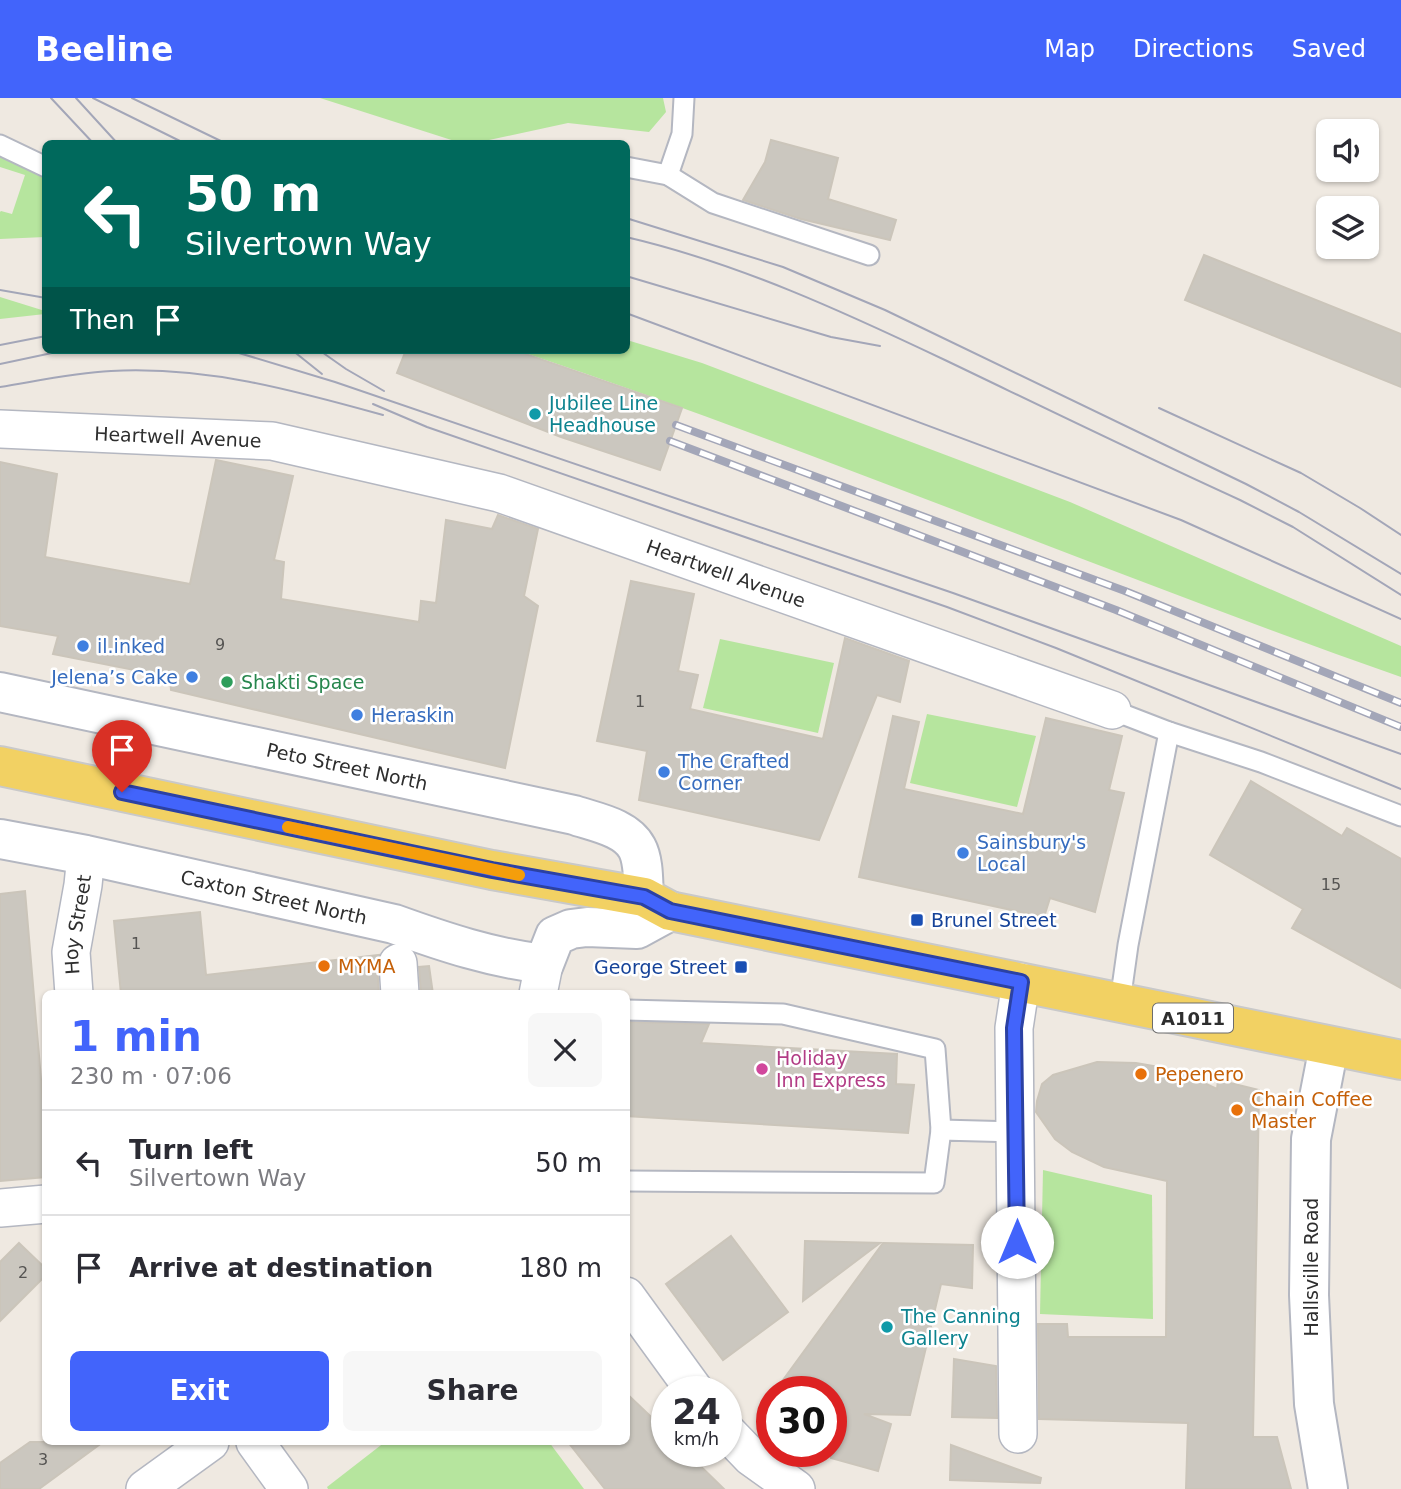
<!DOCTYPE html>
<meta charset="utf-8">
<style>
body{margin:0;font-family:"DejaVu Sans",sans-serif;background:#f7f7f7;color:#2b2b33;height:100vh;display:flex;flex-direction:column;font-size:26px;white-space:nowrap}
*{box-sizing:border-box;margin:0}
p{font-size:23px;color:#7c7c81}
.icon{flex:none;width:38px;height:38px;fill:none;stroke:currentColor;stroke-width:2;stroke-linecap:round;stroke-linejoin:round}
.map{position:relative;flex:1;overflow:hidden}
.panel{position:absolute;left:42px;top:892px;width:588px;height:455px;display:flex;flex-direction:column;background:#fff;border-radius:10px;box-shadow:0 2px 5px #0004}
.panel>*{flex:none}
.hud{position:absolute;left:42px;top:42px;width:588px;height:214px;border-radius:10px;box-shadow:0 2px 5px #0004;background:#00695c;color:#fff;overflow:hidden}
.buttons{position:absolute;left:1316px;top:21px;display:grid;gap:14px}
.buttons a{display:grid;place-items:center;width:63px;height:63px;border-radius:10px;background:#fff;box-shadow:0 2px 5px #0004;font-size:35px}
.speed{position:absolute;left:651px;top:1278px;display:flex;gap:14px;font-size:35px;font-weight:700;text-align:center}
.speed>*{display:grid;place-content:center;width:91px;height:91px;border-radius:50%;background:#fff;box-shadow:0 2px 5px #0004;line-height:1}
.speed small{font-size:18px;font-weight:400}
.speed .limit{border:10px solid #d22;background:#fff;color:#111}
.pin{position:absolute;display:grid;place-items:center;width:60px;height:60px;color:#fff;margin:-72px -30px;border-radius:50% 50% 50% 0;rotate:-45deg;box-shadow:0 0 7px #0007}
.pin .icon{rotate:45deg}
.me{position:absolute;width:77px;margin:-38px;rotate:0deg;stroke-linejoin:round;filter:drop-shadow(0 0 5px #0008)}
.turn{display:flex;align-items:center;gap:24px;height:147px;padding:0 28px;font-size:32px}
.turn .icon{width:91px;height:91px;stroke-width:2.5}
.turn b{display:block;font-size:49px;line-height:60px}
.then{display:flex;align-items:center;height:66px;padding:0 28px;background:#0003;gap:14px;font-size:26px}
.round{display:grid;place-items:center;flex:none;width:74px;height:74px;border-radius:10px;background:#f7f7f7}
.overview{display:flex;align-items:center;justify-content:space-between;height:119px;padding:0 28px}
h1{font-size:42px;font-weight:800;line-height:52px;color:#4264fb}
.cta{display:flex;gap:14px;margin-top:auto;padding:14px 28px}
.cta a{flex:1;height:80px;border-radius:10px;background:#4264fb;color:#fff;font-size:28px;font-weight:800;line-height:80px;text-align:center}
.cta a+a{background:#f7f7f7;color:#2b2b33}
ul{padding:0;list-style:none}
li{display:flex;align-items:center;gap:21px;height:105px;padding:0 28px;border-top:2px solid #e1e1e2}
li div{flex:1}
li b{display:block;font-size:26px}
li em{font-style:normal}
header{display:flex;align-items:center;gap:42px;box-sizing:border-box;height:98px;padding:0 35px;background:#4264fb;color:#fff}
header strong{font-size:33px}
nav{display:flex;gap:38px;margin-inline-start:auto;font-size:24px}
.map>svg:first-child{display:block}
</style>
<header>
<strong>Beeline</strong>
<nav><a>Map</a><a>Directions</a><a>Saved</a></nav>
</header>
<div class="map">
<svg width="1401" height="1391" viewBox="0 0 1401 1391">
<rect width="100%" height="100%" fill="#efe9e1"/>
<!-- green -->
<g fill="#b6e59e">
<path d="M320,0H663L666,14L649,34L568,25L475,45L464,46Z"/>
<path d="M0,58L45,77V139L0,141V114L1,113L12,116L25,77L0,69Z"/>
<path d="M0,199L45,213V216L0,221Z"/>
<path d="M627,242L702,265L1070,404L1401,548V579C1108,476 822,355 528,256L529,252H626Z"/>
<path d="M720,541L834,565L818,635L703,610Z"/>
<path d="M927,616L1036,638L1017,709L910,685Z"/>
<path d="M1043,1072L1152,1097L1153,1221L1040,1216Z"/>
<path d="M385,1344H549L584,1391H328L327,1389Z"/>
</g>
<!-- building -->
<g fill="#cbc7bf" stroke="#cbc5ba" stroke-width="2">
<path d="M771,42L838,60L828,101L896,122L890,142L801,121L743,102L765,64Z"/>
<path d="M1204,157L1401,236V289L1185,202Z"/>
<path d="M406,252H514L682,310L660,372L561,339L397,275Z"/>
<path d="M216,362L293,378L274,462L284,464L281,501L419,524L421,503L436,505L446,422L492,431L498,417L538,431L524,498L538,508L505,670L171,592L170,579L53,556L58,538L0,528V364L57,376L45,459L190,486Z"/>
<path d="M631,483L694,496L678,573L698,577L690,611L823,641L845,540L909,563L900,604L877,597L819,742L639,702L647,653L597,643Z"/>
<path d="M893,618L919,624L904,691L1023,716L1046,620L1122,638L1109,692L1124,695L1095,814L1050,800L1044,819L859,779Z"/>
<path d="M1251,683L1342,738L1347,730L1401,761V890L1292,830L1303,811L1210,757Z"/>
<path d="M25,793L46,1040V1079L0,1083V796Z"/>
<path d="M200,814L206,877L379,857L377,866L379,896H121L114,823Z"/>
<path d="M429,868L433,896H421L419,869Z"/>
<path d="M626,924L709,926L701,945L897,956L896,986L914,987L908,1035L626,1018Z"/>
<path d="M1097,964L1136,965L1159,969L1182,975L1217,991L1218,982L1259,992L1253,1339H1277L1291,1391H1186L1188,1325L1039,1321L1038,1226H1067L1068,1239H1166L1167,1083L1104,1069L1072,1054L1055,1041L1036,1014L1037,1003L1042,986L1053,977Z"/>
<path d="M731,1138L788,1214L723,1262L666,1186Z"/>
<path d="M805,1143L880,1145L803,1203Z"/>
<path d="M19,1145L46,1171V1177L0,1223V1164Z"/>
<path d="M883,1145L973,1147L972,1190L941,1186L910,1317L864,1316L891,1326L878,1373L831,1360V1293H775Z"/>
<path d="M954,1261L996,1268L997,1320L952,1319Z"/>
<path d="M626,1295L667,1334V1353H685L724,1391H605L568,1344H626Z"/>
<path d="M30,1344H103L39,1391H0V1365Z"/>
<path d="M951,1347L1041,1380L1040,1385L950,1382Z"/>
</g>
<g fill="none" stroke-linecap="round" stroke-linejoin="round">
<defs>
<g id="lane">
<path d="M0,47L46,69"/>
<path d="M626,69L668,77L713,105L869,157"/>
<path d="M668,77L682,36L684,0"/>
<path d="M1112,612L1169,634L1261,664L1401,718"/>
<path d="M1120,904L1128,847L1169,634"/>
<path d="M626,912L783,916L935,951L941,1032"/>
<path d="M626,1083L934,1085L941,1032L1017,1034"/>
</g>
<g id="street">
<path id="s1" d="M0,331L272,343L499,395L1112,612"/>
<path d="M398,865L400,896"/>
<path id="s2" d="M74,896L71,854L83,787L86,757"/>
<path d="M538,896L544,866"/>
<path d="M0,1110L46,1106"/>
<path d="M626,1198L695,1293"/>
<path d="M726,1333L751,1359L796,1391"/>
<path d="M1018,1336L1014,930L1021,884"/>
<path d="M255,1344L289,1391"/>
<path d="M145,1391L210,1344"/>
</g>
<g id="secondary">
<path id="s3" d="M0,594L574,717C594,724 626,729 637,750C644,763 643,784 644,799"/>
<path id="s4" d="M0,741L86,757L394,826C444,844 492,860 544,866L555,838L571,831L587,829L637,831L670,813"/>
<path d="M1328,1391L1314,1306L1309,1197L1311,1041L1329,948"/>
</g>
<path id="primary" d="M0,668L492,772L644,799L670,813L1401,962"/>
</defs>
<!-- lane casing -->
<use href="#lane" stroke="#b4b7c1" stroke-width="23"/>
<!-- street casing -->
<use href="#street" stroke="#b4b7c1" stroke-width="40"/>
<!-- secondary casing -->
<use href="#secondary" stroke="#b4b7c1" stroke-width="42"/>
<!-- primary casing -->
<use href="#primary" stroke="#c9c9c9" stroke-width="42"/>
<!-- lane -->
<use href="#lane" stroke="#fff" stroke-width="19"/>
<!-- street -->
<use href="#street" stroke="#fff" stroke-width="37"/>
<!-- secondary -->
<use href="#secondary" stroke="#fff" stroke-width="38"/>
<!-- primary -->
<use href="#primary" stroke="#f2d163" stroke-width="38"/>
<!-- tram -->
<g stroke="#a3a6b8" stroke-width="2">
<path d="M51,0L94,46"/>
<path d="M76,0L118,46"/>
<path d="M93,0L186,46"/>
<path d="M132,0L227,46"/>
<path d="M626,120L783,169L885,212L1246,386L1299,414L1401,476"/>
<path d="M626,139C738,165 844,214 947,263C1045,310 1141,357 1240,402L1293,429L1401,497"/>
<path d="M626,178L831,239L880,248"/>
<path d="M0,192L46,200"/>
<path d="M626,215L1181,422L1401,521"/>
<path d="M0,247L46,238"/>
<path d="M229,252L335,284L953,495L1401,656"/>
<path d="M292,252L322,276"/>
<path d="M319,252L346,271L384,293"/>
<path d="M0,266L66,252"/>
<path d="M0,289C37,283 73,275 111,273C206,268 293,292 383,317"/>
<path d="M373,306L427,329L947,509L1056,550L1401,691"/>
<path d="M1159,310L1301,375L1360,410L1401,437"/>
</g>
<defs>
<g id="rail">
<path d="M676,327L1125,493L1401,605"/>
<path d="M670,343L1116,512L1401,629"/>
</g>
</defs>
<!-- rail casing -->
<use href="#rail" stroke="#a3a6b8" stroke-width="8"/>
<!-- rail -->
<use href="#rail" stroke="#fff" stroke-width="5" stroke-dasharray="16" stroke-linecap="butt"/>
</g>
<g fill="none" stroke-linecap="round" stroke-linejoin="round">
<defs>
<path id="route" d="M122,694L492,772L644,799L670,813L1021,884L1014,930L1017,1144"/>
</defs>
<!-- route casing -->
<use href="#route" stroke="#2b41a3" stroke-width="18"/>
<!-- route -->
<use href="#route" stroke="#4264fb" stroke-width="12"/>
<!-- slow -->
<path stroke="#f59e0b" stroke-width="12" d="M288,729L519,777"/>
</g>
<!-- markers -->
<g fill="#0f9aa8" stroke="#fff" stroke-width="2.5">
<circle cx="535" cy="316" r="7"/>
<circle cx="887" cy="1229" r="7"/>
</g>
<g fill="#3f7fe0" stroke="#fff" stroke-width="2.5">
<circle cx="83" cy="548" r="7"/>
<circle cx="192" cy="579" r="7"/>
<circle cx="357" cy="617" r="7"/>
<circle cx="664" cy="674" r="7"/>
<circle cx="963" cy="755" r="7"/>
</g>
<circle fill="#2e9e5b" stroke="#fff" stroke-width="2.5" cx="227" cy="584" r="7"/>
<g fill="#1a4fb4" stroke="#fff" stroke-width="2.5">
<rect x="910" y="815" width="14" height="14" rx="3.5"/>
<rect x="734" y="862" width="14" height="14" rx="3.5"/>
</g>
<g fill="#e8710a" stroke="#fff" stroke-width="2.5">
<circle cx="324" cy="868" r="7"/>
<circle cx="1141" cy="976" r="7"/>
<circle cx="1237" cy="1012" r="7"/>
</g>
<circle fill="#d1479c" stroke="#fff" stroke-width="2.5" cx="762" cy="971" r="7"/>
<g text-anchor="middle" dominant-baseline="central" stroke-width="5" stroke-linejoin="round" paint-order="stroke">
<!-- number labels -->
<g font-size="16" fill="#555452">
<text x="220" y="546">9</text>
<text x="640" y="603">1</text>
<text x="1331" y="786">15</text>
<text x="136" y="845">1</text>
<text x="23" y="1174">2</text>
<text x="43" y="1361">3</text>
</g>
<!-- shield labels -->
<rect fill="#fff" stroke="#6d6d6d" stroke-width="2" x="1153" y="905.5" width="80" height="29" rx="5"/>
<g font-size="18" font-weight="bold" fill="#2e2e2e">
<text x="1193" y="920">A1011</text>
</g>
<!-- culture labels -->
<g font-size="19" fill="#0d838f" stroke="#fff" text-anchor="start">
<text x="549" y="305">Jubilee Line<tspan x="549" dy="22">Headhouse</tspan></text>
<text x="901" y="1218">The Canning<tspan x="901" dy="22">Gallery</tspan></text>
</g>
<!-- street labels -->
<g font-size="19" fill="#2e2e2e" stroke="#fff">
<text stroke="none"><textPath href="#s1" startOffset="178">Heartwell Avenue</textPath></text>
<text stroke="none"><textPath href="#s1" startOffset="746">Heartwell Avenue</textPath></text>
<text stroke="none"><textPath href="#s3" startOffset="355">Peto Street North</textPath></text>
<text stroke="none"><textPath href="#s4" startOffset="280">Caxton Street North</textPath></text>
<text stroke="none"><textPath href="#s2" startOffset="70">Hoy Street</textPath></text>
<text transform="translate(1311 1169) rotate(-90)">Hallsville Road</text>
</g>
<!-- shop labels -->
<g font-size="19" fill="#366cbe" stroke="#fff" text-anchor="start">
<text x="97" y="548">il.inked</text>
<text x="178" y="579" text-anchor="end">Jelena’s Cake</text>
<text x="371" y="617">Heraskin</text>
<text x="678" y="663">The Crafted<tspan x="678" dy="22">Corner</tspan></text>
<text x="977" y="744">Sainsbury's<tspan x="977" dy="22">Local</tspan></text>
</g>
<!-- leisure labels -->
<g font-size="19" fill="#27864d" stroke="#fff" text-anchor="start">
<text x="241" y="584">Shakti Space</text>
</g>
<!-- transit labels -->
<g font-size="19" fill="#164399" stroke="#fff" text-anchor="start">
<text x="931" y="822">Brunel Street</text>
<text x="727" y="869" text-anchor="end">George Street</text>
</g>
<!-- food labels -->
<g font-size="19" fill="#c56008" stroke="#fff" text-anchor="start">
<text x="338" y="868">MYMA</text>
<text x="1155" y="976">Pepenero</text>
<text x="1251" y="1001">Chain Coffee<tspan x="1251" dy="22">Master</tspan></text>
</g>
<!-- hotel labels -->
<g font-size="19" fill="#b23c85" stroke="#fff" text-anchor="start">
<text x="776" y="960">Holiday<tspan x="776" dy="22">Inn Express</tspan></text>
</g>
</g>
</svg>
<div class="buttons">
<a><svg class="icon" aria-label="sound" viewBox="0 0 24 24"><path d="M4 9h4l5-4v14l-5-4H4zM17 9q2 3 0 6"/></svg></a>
<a><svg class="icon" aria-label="layers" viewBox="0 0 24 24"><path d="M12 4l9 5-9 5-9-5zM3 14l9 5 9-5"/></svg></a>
</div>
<div class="speed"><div>24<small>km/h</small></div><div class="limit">30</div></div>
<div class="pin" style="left:122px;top:694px;background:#d93025"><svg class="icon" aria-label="arrive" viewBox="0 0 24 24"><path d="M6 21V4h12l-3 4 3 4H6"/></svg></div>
<svg class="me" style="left:1017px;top:1144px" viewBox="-20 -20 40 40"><circle r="19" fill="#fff"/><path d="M0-13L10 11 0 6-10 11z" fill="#4264fb"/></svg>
<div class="hud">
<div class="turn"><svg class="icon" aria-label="left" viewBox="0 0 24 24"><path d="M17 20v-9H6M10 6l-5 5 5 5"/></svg><div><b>50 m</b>Silvertown Way</div></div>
<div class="then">Then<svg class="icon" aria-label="arrive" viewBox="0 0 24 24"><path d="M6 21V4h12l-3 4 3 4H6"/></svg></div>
</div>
<section class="panel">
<div class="overview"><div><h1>1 min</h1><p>230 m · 07:06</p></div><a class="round"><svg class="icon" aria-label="close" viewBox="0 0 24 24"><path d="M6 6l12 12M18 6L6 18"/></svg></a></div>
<ul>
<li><svg class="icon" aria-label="left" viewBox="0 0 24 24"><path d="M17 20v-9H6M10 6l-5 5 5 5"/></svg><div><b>Turn left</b><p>Silvertown Way</p></div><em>50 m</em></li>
<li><svg class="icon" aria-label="arrive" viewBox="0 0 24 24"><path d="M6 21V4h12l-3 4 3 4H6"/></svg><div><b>Arrive at destination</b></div><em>180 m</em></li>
</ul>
<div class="cta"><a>Exit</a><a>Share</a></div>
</section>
</div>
